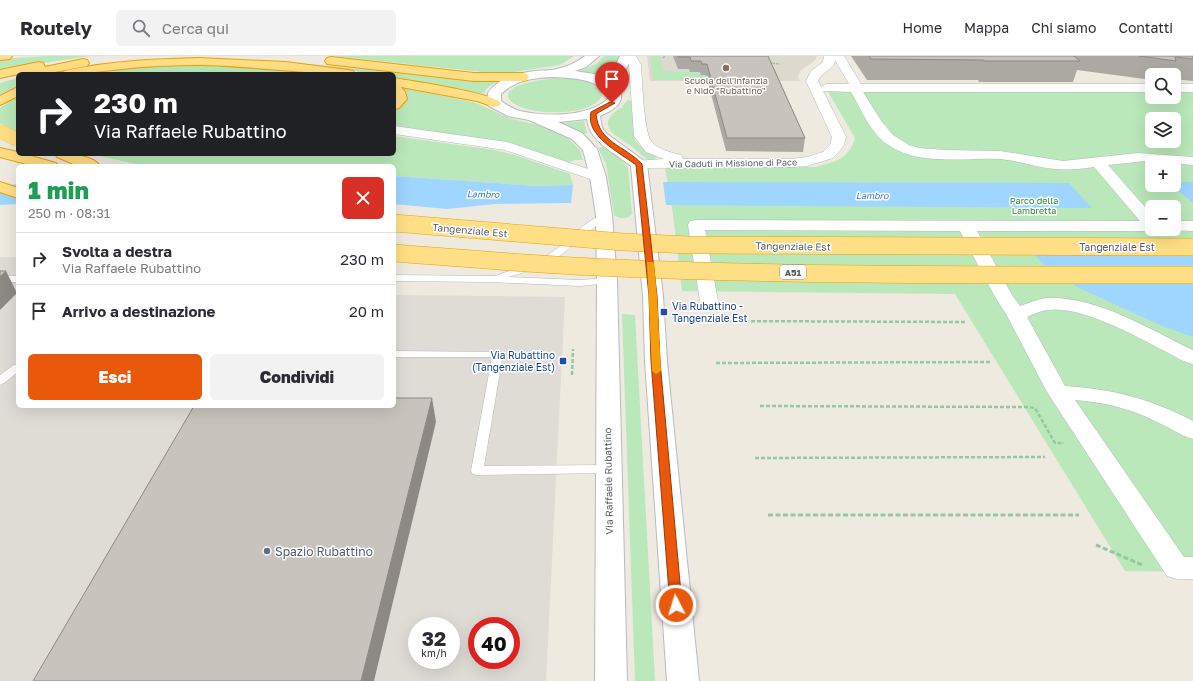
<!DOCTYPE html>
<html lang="it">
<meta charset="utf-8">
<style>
body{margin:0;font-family:"Golos Text",sans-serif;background:#f2f2f3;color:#2b2b33;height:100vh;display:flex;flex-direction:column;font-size:15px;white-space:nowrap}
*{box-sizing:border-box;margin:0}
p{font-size:13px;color:#7c7c81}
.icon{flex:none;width:22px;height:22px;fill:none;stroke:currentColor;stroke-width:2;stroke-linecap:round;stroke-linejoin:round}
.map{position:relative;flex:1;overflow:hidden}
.panel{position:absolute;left:16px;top:108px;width:380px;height:244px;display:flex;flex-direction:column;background:#fff;border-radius:6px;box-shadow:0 4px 16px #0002}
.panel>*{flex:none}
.top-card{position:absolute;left:16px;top:16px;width:380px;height:84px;border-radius:6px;box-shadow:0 4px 16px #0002;background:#202124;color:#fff;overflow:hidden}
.buttons{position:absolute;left:1145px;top:12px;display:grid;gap:8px}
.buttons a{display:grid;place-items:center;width:36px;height:36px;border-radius:6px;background:#fff;box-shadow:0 4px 16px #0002;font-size:20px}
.speed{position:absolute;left:408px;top:561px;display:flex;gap:8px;font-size:20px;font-weight:700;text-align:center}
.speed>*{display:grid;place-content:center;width:52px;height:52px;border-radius:50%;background:#fff;box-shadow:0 4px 16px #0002;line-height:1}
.speed small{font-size:10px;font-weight:400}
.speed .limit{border:6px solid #d22;background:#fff;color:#111}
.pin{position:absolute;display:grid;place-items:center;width:34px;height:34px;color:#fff;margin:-41px -17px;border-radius:50% 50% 50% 0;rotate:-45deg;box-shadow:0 0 4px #0007}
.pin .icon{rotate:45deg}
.me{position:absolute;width:44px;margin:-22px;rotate:355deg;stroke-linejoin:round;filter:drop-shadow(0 0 3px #0008)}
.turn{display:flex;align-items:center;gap:14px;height:84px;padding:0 12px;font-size:18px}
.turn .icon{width:52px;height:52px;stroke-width:2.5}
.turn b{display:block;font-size:28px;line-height:34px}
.round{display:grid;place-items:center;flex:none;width:42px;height:42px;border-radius:6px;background:#f2f2f3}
.head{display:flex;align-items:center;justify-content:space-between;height:68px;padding:0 12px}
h1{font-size:24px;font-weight:800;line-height:30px;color:#1e9e55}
.cta{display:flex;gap:8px;margin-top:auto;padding:8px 12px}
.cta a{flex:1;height:46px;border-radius:6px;background:#ea580c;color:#fff;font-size:16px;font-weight:800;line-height:46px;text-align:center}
.cta a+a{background:#f2f2f3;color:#2b2b33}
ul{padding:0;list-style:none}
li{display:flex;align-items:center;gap:12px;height:52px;padding:0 12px;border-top:1px solid #e1e1e2}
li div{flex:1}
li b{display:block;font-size:15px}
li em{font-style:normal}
header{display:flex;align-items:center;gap:24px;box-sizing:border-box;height:56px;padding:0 20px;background:#fff;border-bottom:1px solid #e1e1e2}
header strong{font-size:19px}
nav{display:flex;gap:22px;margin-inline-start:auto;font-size:14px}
.search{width:280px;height:36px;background:#f2f2f3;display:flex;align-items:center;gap:10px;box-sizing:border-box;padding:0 14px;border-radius:6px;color:#7c7c81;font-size:15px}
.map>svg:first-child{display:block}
</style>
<header>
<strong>Routely</strong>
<div class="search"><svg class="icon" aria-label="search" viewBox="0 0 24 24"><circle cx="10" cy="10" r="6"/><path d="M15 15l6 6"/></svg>Cerca qui</div>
<nav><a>Home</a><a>Mappa</a><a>Chi siamo</a><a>Contatti</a></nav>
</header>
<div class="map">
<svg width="1193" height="625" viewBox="0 0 1193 625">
<rect width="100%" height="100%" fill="#eeeae0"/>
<!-- industrial -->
<path fill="#dedcd5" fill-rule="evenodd" d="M0,201H18V350H394V239L565,241L546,625H0ZM417,570H451V604H417ZM477,570H511V604H477Z"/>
<!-- education -->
<path fill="#ddd9cf" d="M647,0H816L817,1L813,6L800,15L798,21L800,25H650Z"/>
<!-- green -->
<g fill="#bae8ba" fill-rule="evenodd">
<path d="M47,0H91L29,9L0,15V3Z"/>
<path d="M332,0H574L560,9L502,18Z"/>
<path d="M604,0H620L607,20L579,15L596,8Z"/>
<path d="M650,0H660L663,15L700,16L701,19L749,20L773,24H653Z"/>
<path d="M298,7L454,23L498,25L488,31L483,38L394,21V18H375Z"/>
<path d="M159,9L241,10L321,18H78L104,13Z"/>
<path d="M18,22V31L0,39V27Z"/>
<path d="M558,22C572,23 599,23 602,40C591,61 531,60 513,47C490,29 551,22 558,22Z"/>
<path d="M1152,30V41H1174V30H1193V516L1125,515L955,238L682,235L673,158L665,111H815C834,106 849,104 855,82L827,34ZM1152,63H1174V85H1152ZM1152,107H1174V129H1152ZM1152,151H1174V173H1152Z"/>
<path d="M404,32L474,46L509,62L546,71L570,84L580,94L583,104H575L566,108L547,100L394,72V53L400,49L401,33Z"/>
<path d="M18,39V77L4,71L0,67V52Z"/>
<path d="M628,44L631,45L635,85L644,93L658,100L654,103L665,106C659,106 652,107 647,103C642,100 637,95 633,91C624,84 599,74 611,60C614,56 619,52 623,51L622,50Z"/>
<path d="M584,65L587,77L584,78L561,67Z"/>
<path d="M394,80L494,94L515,99L570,118L573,129L537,130L394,120V110H144L91,98H394Z"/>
<path d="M603,91L616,99L628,111L632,158C627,164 620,163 614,159L606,108L598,92Z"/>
<path d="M622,258L635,259L655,625H635Z"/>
</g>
<!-- water -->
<g fill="#9ed6ff">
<path d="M394,120L537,130L573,129L571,147L495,148L447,153L394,148Z"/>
<path d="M663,126L1069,127L1092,152L666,149Z"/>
<path d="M1174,126H1193V147L1171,129H1174Z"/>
<path d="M18,128V148L0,149V130Z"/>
<path d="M1019,182H1193V281L1162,270L1077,231L1043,208Z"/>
</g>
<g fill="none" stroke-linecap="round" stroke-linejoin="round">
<defs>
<g id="lane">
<path d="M604,156L608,159L607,161C588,175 567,198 546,208C535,214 521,217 508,221L580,224L607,222L612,225L610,227L580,230L489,226L394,225V219L495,220L540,204L558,192L583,170Z"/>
<rect x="0" y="220" width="18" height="6"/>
<path d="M394,295L502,296L503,298L484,410L608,409L612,410L614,413L612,416L608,417L477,419L473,418L471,415L492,301H394Z"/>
<path d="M18,308V316L4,327L0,329V319L14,309Z"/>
</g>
<g id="street">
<path d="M624,0H636L641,9C642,23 644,76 651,85C658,94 670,96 681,99L683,102L682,103H792L807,101L823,96L830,89L832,81L806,25L811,15L823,6L824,0H844L861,28H1152V36H863L882,66L893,79L909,89L919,92L945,94L1000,95L1063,105L1138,97L1193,101V109L1145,105L1108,109L1152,159V173L1158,174L1152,175H977L1012,239L1020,250C1029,247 1038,243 1047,242C1097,240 1149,273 1193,294V308L1186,306C1151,289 1085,248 1047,254C1041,255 1033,258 1027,261L1065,330C1113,333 1151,343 1193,365V383C1179,379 1167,370 1153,364C1128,352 1103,346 1075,344L1184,501H1193V523H1177L1167,520L1047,336L1006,258L994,239L960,175L705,174L718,245L716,249L709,251L702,249L700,245L688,169L690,165L696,164L1140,165L1094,111C1081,113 1068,114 1055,113C1036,111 1019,105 1001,103C965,101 919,111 887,88C870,76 861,53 851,36L823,35L846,81L844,89L838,97L833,102L807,110L792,111L639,112L634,111L632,108L634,105L664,103L646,96L634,80L629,9ZM835,4L849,28H826L821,31L818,25C822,14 834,15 835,4Z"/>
<rect x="1174" y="28" width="19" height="8"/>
<path d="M394,70L507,86L603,118L606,121L603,124L598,126L593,124L505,94L394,78Z"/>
<path d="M1174,165H1193V175L1168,174L1174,173Z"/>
</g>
<path id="secondary" d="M585,0H599L586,11L575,15L594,18L609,24L620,0H632L622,22L621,43L618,49L610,55L600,60L602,72L607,78L644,105L647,108L663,240L667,305L699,625H667L645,305L643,240L631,110C615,97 589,85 587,63L558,66L582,77L597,93L606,121L612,159L617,225L627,625H595L597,225L596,159L590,121L583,94L572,83L529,64L508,60L489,50L487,47L488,37C498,22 517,17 535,15C542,14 550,15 557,13C567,11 577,6 585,0ZM553,21C574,22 592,23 609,36L608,43C588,61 546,61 520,55C513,53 507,49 501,45V38C515,24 534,22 553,21Z"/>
<g id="highway">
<path d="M0,0H12L10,3L0,4Z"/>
<path d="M331,1L474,17H523L527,18L529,21L527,24L523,25H474L327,8L325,5L327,2Z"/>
<path d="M200,2L285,6L349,14L353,15L355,18C304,18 253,10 201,9C175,9 148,10 122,13C102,15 82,18 62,18L64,15L68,14C112,5 156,3 200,2Z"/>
<path d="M83,3L87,4L89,7L87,10L44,18H19L0,22V14L39,6L43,7L45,11Z"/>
<path d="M394,22C411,25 494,37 501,47L499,50L494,51L477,45L401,31L405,36L407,43L399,52L394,53Z"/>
<path d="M18,31V40L0,49V40Z"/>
<path d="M0,92L18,96V98H24L56,107L59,110H34L0,101Z"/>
<path d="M55,98C67,98 92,98 100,110H78L57,101Z"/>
<path d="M0,126L18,132V142L0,136Z"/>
</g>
</defs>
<!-- lane casing -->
<use href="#lane" stroke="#b6b9be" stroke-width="1"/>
<!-- street casing -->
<use href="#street" stroke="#b6b9be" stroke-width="1"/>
<!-- secondary casing -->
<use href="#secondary" stroke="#b6bac1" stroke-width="2"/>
<!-- highway casing -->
<use href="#highway" stroke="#eda000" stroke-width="2"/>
<!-- path-far2 -->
<g stroke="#93c9a1" stroke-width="1.5" stroke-dasharray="2.5 1" stroke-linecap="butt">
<path d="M663,2L665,0"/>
<path d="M769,7L780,8"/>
</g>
<!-- path-far1 -->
<g stroke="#93c9a1" stroke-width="2.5" stroke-dasharray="4 2" stroke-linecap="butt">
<path d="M715,265L966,266"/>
<path d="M716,307L990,306"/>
<path d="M572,319L573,293"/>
<path d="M760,350L1027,351L1035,352L1055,387H1064"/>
<path d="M755,402L1045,401"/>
</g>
<!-- path -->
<g stroke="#93c9a1" stroke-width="3" stroke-dasharray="5 2.5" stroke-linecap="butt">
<path d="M768,459H1079"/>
<path d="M1096,489L1142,509"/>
</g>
<!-- lane -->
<use href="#lane" fill="#fff" fill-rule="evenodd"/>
<!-- street -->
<use href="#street" fill="#fff" fill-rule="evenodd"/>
<!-- secondary -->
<use href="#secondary" fill="#fff" fill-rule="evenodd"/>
<!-- highway -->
<use href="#highway" fill="#ffdf85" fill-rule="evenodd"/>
<defs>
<path id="highway-bridge-far1" d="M0,75L18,84"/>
<g id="highway-bridge">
<path d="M394,167L623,186L689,189L1193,191"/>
<path d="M394,197C461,202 527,208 594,211C794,220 993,219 1193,219"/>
</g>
</defs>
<!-- highway-bridge-far1 casing -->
<use href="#highway-bridge-far1" stroke="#eda000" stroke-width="14" stroke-linecap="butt"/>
<!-- highway-bridge casing -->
<use href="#highway-bridge" stroke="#eda000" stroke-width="18" stroke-linecap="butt"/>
<!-- highway-bridge-far1 -->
<use href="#highway-bridge-far1" stroke="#ffdf85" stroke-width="14"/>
<!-- highway-bridge -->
<use href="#highway-bridge" stroke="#ffdf85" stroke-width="17"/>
</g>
<!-- wall -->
<g fill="#aca9a3">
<path d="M673,0H768L805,82L803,96L726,95L706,19H701L700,16H690L689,13H678Z"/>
<path d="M851,0H1193V25L1174,23V19H1152V24L1077,14L1073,26H979L978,24H867Z"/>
</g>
<!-- shaded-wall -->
<g fill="#8c8984">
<path d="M6,215L17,237L0,254V221Z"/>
<path d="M432,342L436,366L374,625H361Z"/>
</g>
<!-- building -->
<g fill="#c8c4bd" stroke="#8c8984">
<path d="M678,0H768L805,82H727L707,8H702L701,5H691L690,1H678Z"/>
<path d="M869,0H1074L1080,5H985L983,4L871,3Z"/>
<path d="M1139,0H1193V3L1175,1L1176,5Z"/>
<path d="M0,215H6L0,221Z"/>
<path d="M394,342H432L361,625H33L194,350H394Z"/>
</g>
<!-- route -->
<path fill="#ea580c" stroke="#983908" d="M610,46L615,47L596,58C599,87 624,89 642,108L657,240L660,305L682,549L681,553L676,554L672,553L670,549L651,305L649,240L636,109C619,96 585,80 591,56Z"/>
<!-- slow -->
<path fill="#f59e0b" d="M647,206H653L654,208L657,240L661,315L656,318L652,315Z"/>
<!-- markers -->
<circle fill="#8d6e63" stroke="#fff" stroke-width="1.5" cx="726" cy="12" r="4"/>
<g fill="#1a4fb4" stroke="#fff" stroke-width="1.5">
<rect x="660" y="252" width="8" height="8" rx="2"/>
<rect x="559" y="301" width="8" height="8" rx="2"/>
</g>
<circle fill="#5c6f8a" stroke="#fff" stroke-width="1.5" cx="267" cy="495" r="4"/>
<g text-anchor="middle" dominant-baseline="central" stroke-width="3" stroke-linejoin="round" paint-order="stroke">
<!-- far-education labels -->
<g font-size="9" fill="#785e54" stroke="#fff">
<text x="726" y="24">Scuola dell'infanzia<tspan x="726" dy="10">e Nido "Rubattino"</tspan></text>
</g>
<!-- far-street labels -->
<g font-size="9" fill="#595d63" stroke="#fff">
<text transform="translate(733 107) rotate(-1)">Via Caduti in Missione di Pace</text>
</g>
<!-- far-water labels -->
<g font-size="9" font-style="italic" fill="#3377b9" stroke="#fff">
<text transform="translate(483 138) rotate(1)">Lambro</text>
<text x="872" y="139">Lambro</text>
</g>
<!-- far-park labels -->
<g font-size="9" fill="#2d8630" stroke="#fff">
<text x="1034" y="144">Parco della<tspan x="1034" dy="10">Lambretta</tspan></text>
</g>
<!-- shield labels -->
<rect fill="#fff" stroke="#8b8e92" stroke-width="1" x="780" y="209" width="26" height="14" rx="3"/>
<g font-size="9" font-weight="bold" fill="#595d63">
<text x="793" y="216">A51</text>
</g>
<!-- street labels -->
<g font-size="10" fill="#595d63" stroke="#fff">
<text transform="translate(470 174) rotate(5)">Tangenziale Est</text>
<text transform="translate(793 190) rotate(1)">Tangenziale Est</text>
<text x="1117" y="191">Tangenziale Est</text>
<text transform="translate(608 425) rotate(-91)">Via Raffaele Rubattino</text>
</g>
<!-- transit labels -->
<g font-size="10" fill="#164399" stroke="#fff" text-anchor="start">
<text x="672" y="250">Via Rubattino -<tspan x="672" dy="12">Tangenziale Est</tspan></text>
<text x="555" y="299" text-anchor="end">Via Rubattino<tspan x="555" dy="12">(Tangenziale Est)</tspan></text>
</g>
<!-- near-service labels -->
<g font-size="12" fill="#4e5e75" stroke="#fff" text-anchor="start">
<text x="275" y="495">Spazio Rubattino</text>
</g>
</g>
</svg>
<div class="buttons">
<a><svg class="icon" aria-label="search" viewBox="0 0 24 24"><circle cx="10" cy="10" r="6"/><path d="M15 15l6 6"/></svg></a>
<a><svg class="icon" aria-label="layers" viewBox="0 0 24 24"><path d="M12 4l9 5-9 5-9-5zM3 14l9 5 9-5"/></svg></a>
<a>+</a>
<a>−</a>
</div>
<div class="speed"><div>32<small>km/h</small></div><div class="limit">40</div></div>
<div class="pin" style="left:612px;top:47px;background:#d93025"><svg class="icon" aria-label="arrive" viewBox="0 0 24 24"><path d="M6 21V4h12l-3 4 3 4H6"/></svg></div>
<svg class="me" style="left:676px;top:549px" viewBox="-20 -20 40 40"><circle r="17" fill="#ea580c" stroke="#fff" stroke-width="3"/><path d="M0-11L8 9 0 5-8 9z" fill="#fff"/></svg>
<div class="top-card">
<div class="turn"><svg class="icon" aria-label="right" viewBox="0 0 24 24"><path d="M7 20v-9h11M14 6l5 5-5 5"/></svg><div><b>230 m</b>Via Raffaele Rubattino</div></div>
</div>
<section class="panel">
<div class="head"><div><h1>1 min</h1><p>250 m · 08:31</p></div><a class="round" style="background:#d93025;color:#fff"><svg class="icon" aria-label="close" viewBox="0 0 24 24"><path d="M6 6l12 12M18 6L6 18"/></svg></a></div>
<ul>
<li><svg class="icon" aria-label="right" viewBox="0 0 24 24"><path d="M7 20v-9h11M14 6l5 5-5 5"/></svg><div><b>Svolta a destra</b><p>Via Raffaele Rubattino</p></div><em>230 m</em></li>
<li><svg class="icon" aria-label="arrive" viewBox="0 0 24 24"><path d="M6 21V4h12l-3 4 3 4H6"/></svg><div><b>Arrivo a destinazione</b></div><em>20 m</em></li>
</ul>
<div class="cta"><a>Esci</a><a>Condividi</a></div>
</section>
</div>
